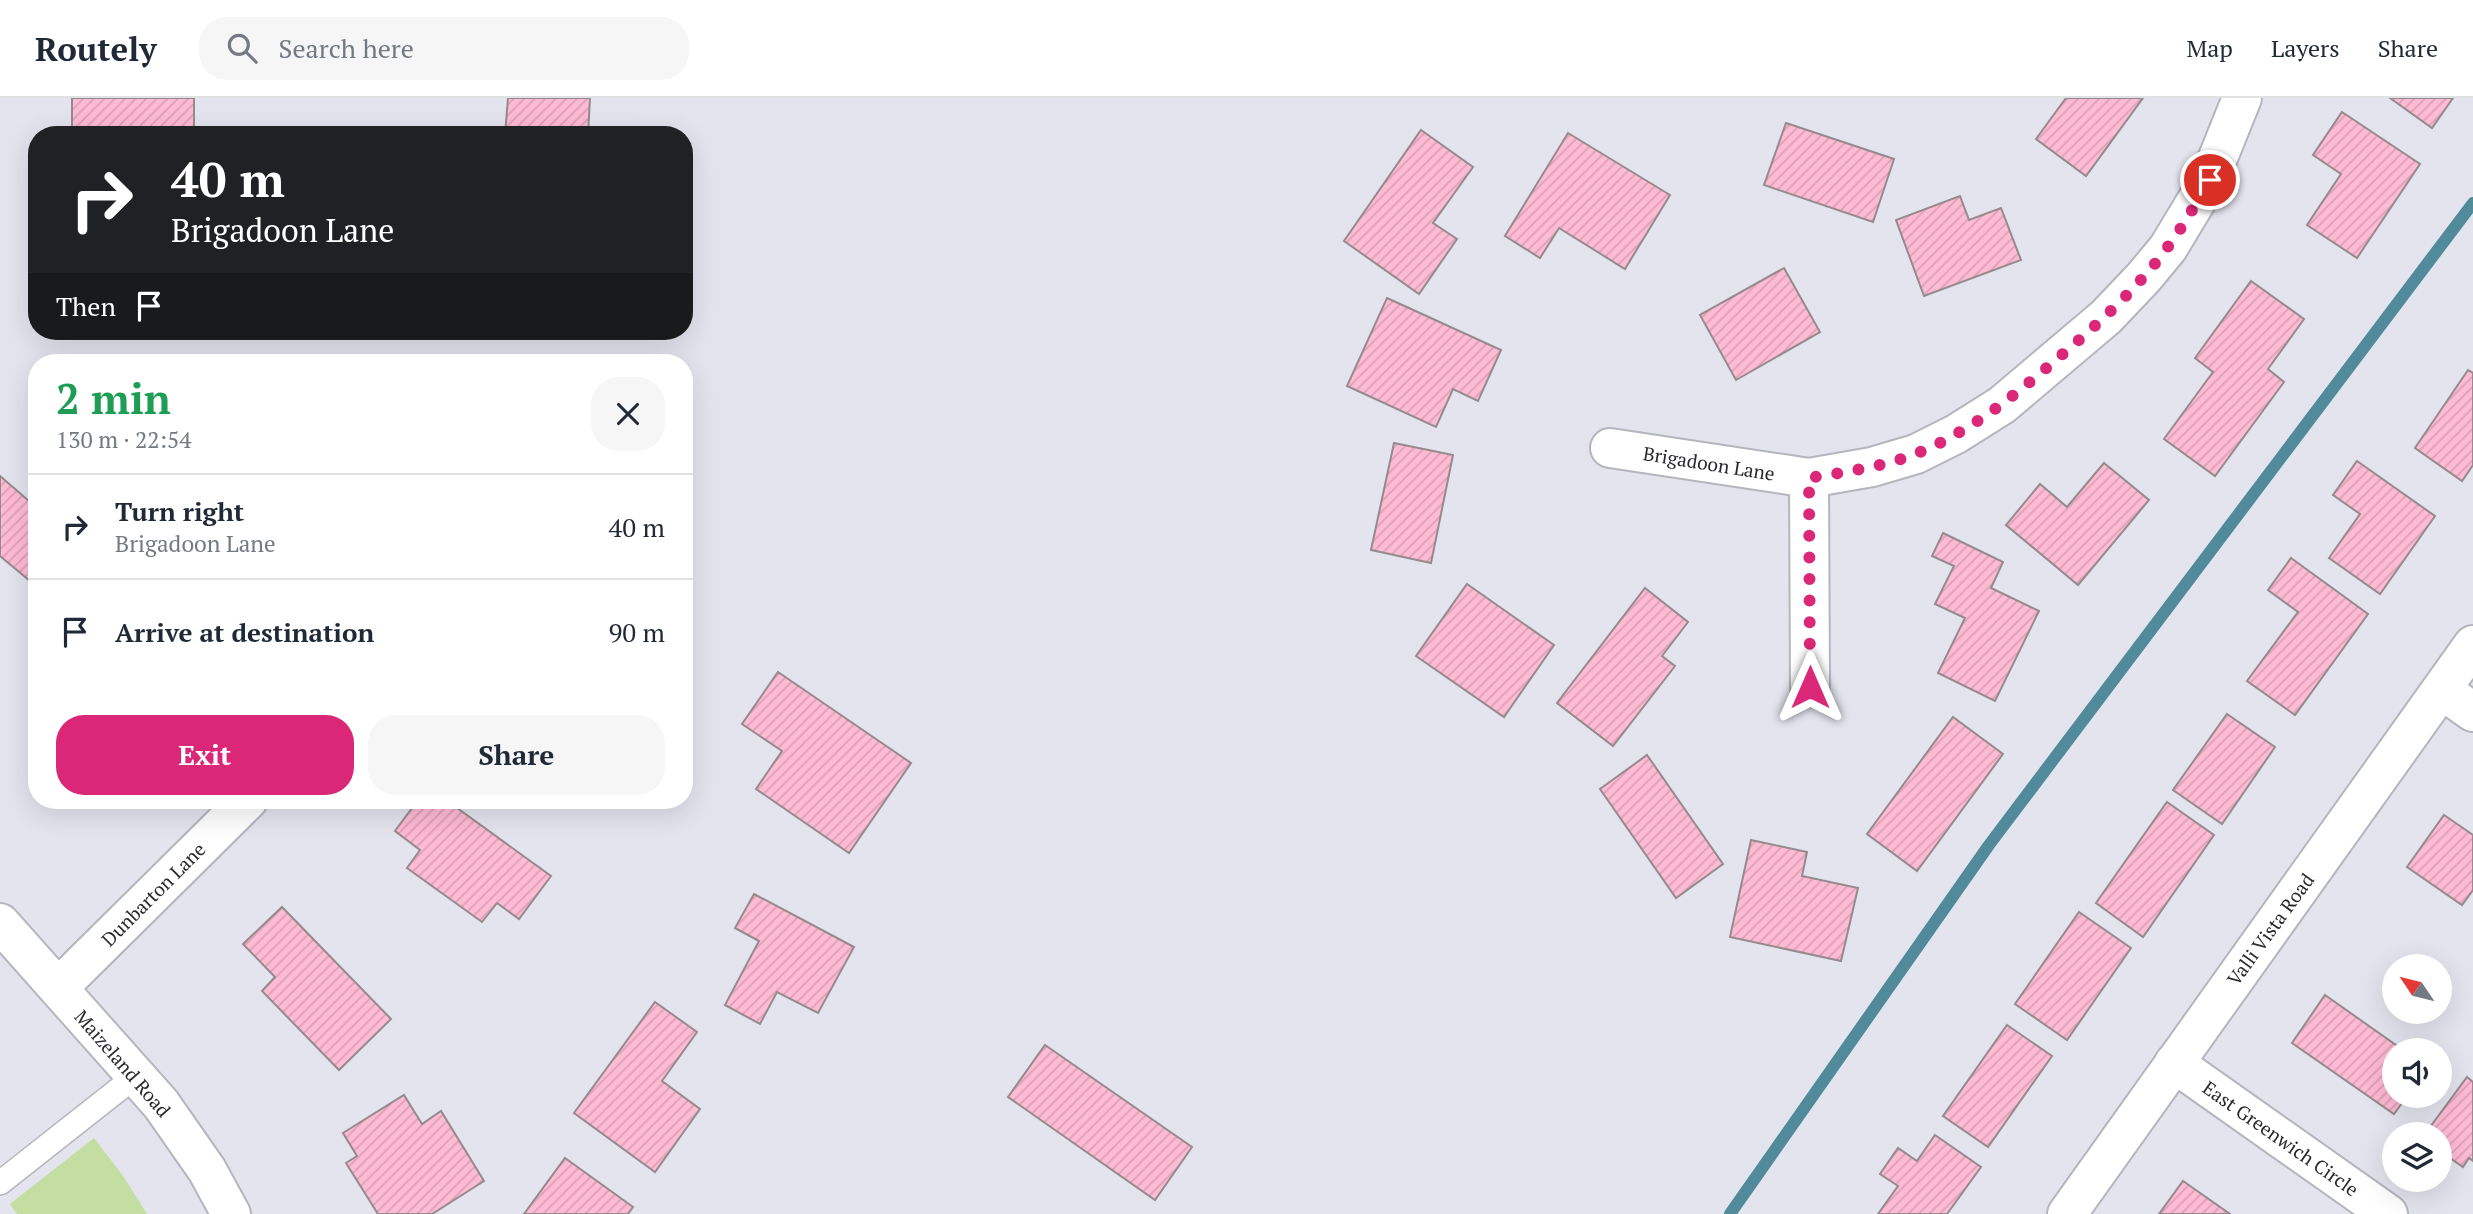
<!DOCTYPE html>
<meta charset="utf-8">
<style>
body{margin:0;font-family:"PT Serif",serif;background:#f6f6f7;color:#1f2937;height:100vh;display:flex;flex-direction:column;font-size:26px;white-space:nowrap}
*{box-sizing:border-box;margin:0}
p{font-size:23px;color:#747a83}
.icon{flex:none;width:38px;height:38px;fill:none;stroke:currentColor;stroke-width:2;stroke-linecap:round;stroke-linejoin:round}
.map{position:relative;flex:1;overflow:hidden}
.side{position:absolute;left:28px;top:256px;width:665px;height:455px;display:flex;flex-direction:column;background:#fff;border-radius:28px;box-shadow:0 7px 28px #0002}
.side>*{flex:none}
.banner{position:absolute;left:28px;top:28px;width:665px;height:214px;border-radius:28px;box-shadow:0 7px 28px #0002;background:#202124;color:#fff;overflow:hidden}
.needle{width:46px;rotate:305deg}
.fabs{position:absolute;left:2382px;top:856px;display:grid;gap:14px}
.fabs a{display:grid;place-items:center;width:70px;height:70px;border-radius:50%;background:#fff;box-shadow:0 7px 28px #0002;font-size:35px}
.pin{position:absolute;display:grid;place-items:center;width:60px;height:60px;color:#fff;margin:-30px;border:4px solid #fff;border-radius:50%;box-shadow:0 2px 7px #0007}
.me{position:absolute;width:77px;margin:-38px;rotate:0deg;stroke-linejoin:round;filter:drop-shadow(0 0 5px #0008)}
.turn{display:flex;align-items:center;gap:24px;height:147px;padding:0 28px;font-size:32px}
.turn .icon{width:91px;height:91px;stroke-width:2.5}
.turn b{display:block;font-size:49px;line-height:60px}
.then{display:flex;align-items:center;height:66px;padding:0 28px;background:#0003;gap:14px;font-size:26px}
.round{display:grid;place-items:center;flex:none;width:74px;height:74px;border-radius:28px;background:#f6f6f7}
.overview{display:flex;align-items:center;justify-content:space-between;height:119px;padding:0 28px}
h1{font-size:42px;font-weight:600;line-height:52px;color:#1e9e55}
.primary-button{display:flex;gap:14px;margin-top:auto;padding:14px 28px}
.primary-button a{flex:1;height:80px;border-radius:28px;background:#db2777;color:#fff;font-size:28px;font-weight:600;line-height:80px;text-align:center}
.primary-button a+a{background:#f6f6f7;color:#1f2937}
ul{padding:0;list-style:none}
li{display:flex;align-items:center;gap:21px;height:105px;padding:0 28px;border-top:2px solid #e0e1e3}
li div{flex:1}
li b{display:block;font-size:26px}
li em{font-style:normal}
header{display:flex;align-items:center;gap:42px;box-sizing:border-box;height:98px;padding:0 35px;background:#fff;border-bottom:2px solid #e0e1e3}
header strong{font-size:33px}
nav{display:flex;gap:38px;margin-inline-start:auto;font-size:24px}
.search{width:490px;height:63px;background:#f6f6f7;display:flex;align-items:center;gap:18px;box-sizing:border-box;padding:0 24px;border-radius:28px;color:#747a83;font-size:26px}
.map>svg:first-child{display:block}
</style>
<header>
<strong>Routely</strong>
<div class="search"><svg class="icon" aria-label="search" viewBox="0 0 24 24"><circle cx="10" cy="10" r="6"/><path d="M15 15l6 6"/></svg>Search here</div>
<nav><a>Map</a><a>Layers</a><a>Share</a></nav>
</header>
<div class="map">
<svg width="2473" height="1116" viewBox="0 0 2473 1116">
<defs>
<pattern id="building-hatch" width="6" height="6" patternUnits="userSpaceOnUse" patternTransform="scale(1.75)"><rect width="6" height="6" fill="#ffbad4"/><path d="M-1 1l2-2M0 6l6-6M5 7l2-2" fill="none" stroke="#dba0b6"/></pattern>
</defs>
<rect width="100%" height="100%" fill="#e3e4ee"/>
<!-- green -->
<path fill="#c4dda1" d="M94,1040L123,1078L147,1116H17L10,1106Z"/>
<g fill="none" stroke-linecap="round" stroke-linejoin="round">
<!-- stream -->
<path stroke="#508a9b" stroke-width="12" d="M1730,1116L1989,747L2473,105"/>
</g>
<!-- building -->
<g fill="url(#building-hatch)" stroke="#958b8e" stroke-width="2">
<path d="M72,0H194V36L72,34Z"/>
<path d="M508,0H590L588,37H505Z"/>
<path d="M2066,0H2143L2086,78L2036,41Z"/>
<path d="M2390,0H2453L2432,30Z"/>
<path d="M2342,14L2420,66L2357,160L2307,127L2341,76L2313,57Z"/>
<path d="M1786,25L1894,61L1873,124L1764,87Z"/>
<path d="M1421,32L1473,69L1433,125L1457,141L1419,196L1344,143Z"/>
<path d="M1568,35L1670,97L1625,171L1559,130L1540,160L1505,138Z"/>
<path d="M1960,98L1969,122L2001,110L2021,162L1924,198L1896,122Z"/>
<path d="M1784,170L1820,234L1736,282L1700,217Z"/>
<path d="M2251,183L2304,221L2268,271L2284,284L2215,378L2164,341L2213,274L2195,260Z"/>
<path d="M1387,200L1501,252L1478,303L1453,291L1436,329L1347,288Z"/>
<path d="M2468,272L2473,275V367L2462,383L2415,350Z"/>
<path d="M1394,345L1453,357L1431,465L1371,452Z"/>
<path d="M2357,363L2435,418L2380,496L2329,460L2360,416L2333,397Z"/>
<path d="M2104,365L2149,402L2078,487L2006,427L2040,386L2067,409Z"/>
<path d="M0,378L37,410V475L30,483L0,458Z"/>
<path d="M1943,435L2003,464L1991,490L2039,513L1995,603L1938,575L1965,520L1935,506L1954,468L1932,458Z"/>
<path d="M2291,460L2368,516L2295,617L2247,583L2298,514L2268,492Z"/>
<path d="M1467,486L1554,547L1504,619L1416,558Z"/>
<path d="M1645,490L1688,524L1662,558L1675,568L1613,648L1557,605Z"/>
<path d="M778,574L911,665L849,755L756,691L782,653L742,626Z"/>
<path d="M2227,616L2275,649L2222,726L2173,692Z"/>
<path d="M1953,619L2003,656L1917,773L1867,736Z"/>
<path d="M1647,657L1723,766L1676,800L1600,691Z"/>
<path d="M418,702H446L551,778L519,821L497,805L482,824L407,770L420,752L395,733Z"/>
<path d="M2167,704L2214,737L2143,839L2096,805Z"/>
<path d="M2444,717L2473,737V792L2462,807L2407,769Z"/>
<path d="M1751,742L1807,754L1802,778L1858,790L1841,863L1730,839Z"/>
<path d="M754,796L854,849L818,915L777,894L760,926L725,907L759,843L735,830Z"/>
<path d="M282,809L391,921L339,972L262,893L275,879L243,846Z"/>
<path d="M2079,814L2131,850L2067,942L2015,906Z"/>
<path d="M2325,897L2403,952H2394V998H2407L2394,1016L2292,945Z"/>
<path d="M655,904L697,934L662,983L700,1011L655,1074L574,1015Z"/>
<path d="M2007,927L2052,958L1988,1049L1943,1018Z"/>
<path d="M1045,947L1192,1049L1155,1102L1008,999Z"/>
<path d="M2467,979L2473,984V1063L2469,1060L2463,1069L2440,1053V1036H2425Z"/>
<path d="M404,997L422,1026L441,1013L484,1083L432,1116H378L346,1065L357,1058L343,1035Z"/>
<path d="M1935,1037L1981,1069L1947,1116H1878L1898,1088L1880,1076L1898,1050L1917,1063Z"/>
<path d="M565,1060L633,1109L628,1116H524Z"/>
<path d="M2183,1083L2230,1116H2159Z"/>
</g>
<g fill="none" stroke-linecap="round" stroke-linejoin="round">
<defs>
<path id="lane" d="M0,1085L137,977"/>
<g id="street">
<path d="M1610,350L1809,380L1872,369L1916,356L1956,336L2002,307L2106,219L2144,179L2168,150L2209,82L2242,0"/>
<path d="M1809,380L1810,589"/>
<path d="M2442,592L2473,614"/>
<path d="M58,890L248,702"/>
<path d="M2174,965L2388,1116"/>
<path d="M2067,1116L2473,547"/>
</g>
<path id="secondary" d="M0,825L161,1006L207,1072L231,1116"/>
</defs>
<!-- lane casing -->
<use href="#lane" stroke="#b5b5be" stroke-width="26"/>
<!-- street casing -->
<use href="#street" stroke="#b5b5be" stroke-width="42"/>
<!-- secondary casing -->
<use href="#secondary" stroke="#b5b5be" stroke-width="42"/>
<!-- lane -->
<use href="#lane" stroke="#fff" stroke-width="23"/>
<!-- street -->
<use href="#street" stroke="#fff" stroke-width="38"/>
<!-- secondary -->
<use href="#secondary" stroke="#fff" stroke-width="38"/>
</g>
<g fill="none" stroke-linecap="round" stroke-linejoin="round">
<!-- route -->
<path stroke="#db2777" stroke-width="12" stroke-dasharray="0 21.6" d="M1810,589L1809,380C1845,374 1883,369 1918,355C1968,334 2009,302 2050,267C2092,231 2134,195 2167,150C2183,129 2196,105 2210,82"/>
</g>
<g text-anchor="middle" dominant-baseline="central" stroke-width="5" stroke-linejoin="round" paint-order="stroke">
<!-- street labels -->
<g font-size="19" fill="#28292c" stroke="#fff">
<text transform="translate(1709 365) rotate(9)">Brigadoon Lane</text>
<text transform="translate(153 796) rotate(-45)">Dunbarton Lane</text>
<text transform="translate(2270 831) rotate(-54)">Valli Vista Road</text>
<text transform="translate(123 965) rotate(49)">Maizeland Road</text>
<text transform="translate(2281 1040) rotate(35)">East Greenwich Circle</text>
</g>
</g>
</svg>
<div class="fabs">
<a><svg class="needle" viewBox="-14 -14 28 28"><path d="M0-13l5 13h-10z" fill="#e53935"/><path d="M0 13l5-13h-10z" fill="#747a83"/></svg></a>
<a><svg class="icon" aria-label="sound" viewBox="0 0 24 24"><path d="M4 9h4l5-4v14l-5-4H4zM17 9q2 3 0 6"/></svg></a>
<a><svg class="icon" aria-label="layers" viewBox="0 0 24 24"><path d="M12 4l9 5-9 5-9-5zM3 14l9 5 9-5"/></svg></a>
</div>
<div class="pin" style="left:2210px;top:82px;background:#d93025"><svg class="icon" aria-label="arrive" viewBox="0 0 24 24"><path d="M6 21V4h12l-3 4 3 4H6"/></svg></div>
<svg class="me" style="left:1810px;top:589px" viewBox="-20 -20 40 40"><path d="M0-17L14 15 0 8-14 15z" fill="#db2777" stroke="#fff" stroke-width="4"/></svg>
<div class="banner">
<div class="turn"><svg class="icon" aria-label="right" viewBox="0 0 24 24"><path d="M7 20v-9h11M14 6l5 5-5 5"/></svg><div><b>40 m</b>Brigadoon Lane</div></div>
<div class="then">Then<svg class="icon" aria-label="arrive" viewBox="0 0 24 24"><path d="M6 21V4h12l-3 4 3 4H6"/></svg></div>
</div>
<section class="side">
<div class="overview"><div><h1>2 min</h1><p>130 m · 22:54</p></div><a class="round"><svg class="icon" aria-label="close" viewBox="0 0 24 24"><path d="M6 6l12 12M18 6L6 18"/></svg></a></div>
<ul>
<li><svg class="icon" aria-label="right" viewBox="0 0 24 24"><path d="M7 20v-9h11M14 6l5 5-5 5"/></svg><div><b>Turn right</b><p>Brigadoon Lane</p></div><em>40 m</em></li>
<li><svg class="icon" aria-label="arrive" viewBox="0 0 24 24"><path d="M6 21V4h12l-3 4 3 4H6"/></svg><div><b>Arrive at destination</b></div><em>90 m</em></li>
</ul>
<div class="primary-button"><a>Exit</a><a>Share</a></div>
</section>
</div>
